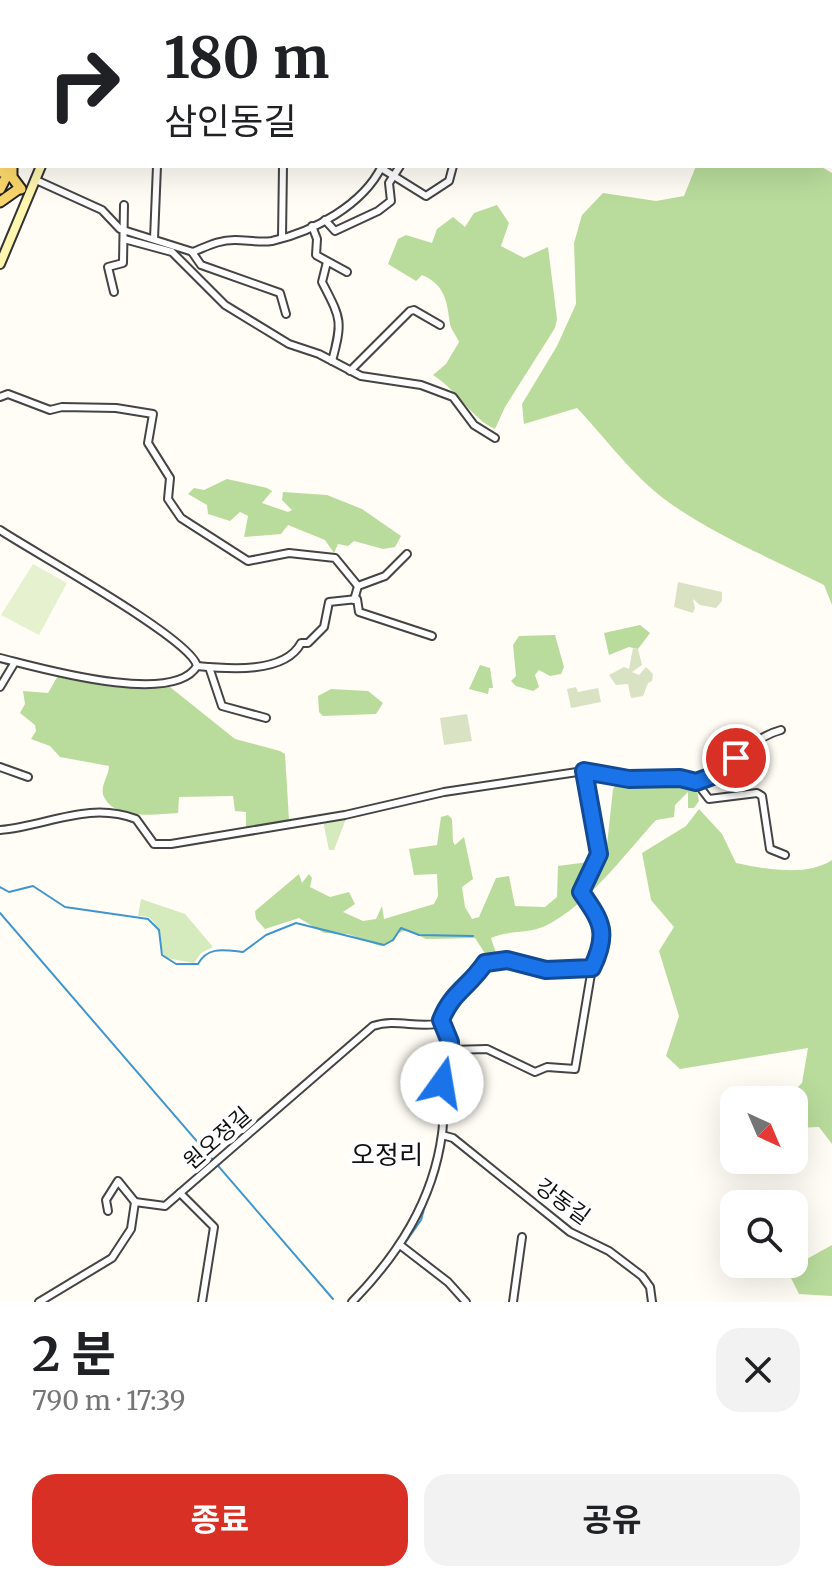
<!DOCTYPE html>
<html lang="ko">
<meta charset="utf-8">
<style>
body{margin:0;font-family:Merriweather,"Noto Sans KR",serif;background:#f2f2f2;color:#202124;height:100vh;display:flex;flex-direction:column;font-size:30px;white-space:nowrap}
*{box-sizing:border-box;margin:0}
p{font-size:26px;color:#757577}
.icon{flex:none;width:44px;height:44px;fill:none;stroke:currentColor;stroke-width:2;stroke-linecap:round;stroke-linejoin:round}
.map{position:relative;height:1302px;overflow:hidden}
.drawer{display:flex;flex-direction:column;background:#fff;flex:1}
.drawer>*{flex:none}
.top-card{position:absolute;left:0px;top:0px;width:832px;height:168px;box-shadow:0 8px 32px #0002;background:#fff;color:#202124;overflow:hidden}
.needle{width:52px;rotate:136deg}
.controls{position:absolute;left:720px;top:1086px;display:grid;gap:16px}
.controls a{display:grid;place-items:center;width:88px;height:88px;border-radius:16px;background:#fff;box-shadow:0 8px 32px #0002;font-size:40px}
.pin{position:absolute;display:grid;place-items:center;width:68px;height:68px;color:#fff;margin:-34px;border:4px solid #fff;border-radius:50%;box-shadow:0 2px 8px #0007}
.me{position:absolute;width:88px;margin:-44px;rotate:13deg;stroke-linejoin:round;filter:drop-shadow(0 0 6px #0008)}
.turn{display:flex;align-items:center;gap:28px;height:168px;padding:0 32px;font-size:36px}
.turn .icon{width:104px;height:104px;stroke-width:2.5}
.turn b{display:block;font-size:56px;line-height:68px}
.round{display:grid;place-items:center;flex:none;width:84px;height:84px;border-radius:24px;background:#f2f2f2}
.summary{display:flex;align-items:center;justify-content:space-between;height:136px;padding:0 32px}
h1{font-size:48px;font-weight:700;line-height:60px}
.cta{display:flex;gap:16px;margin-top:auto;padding:16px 32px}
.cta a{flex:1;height:92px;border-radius:24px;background:#d93025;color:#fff;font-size:32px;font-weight:700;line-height:92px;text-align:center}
.cta a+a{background:#f2f2f2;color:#202124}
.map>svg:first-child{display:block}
</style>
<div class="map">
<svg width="832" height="1302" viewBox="0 0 832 1302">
<rect width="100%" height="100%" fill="#fffdf5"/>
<!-- green -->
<g fill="#d5ebbd">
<path d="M347,816L334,850H329L323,821Z"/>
<path d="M141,899L185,914L213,947L201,953L194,963L166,958C156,945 166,933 149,917L138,916Z"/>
</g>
<!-- forest -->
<g fill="#b9dc9c">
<path d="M696,166H820L832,173V605L824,585C775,560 723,539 677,508C636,481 610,443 577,408L524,424L522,404L557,346L576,304L574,243L582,215L603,193L656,201L684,196Z"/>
<path d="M497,205L509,223L501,246L524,258L548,247L557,319L555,328L505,407L495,429C472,419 458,391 433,375L446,364L459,342C457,336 451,330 450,324C447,303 446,285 422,275L416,281L388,264L398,239L406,235L432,243L437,229L453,217L465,227L474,213Z"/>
<path d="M227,479L267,488L272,491L262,503L288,512L292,510L282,500L283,492L327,495L362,509L401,536L395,547L383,549L354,541L348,546L338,544L334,553L325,540L288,525L281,534L244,537L248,516L240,512L230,521L208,514L207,505L188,494L194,488L204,490Z"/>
<path d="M640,625L650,633L638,649L629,647L609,655L604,633Z"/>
<path d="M555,635L564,667L561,674L550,676L539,670L535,675L539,687L533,691L516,686L511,681L516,676L513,645L519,636Z"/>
<path d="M480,665L490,668L493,688H489L488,694L469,689Z"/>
<path d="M59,674L107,683H165L235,739L280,751L285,754L289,820L246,829V812L235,811L233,796L179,797L178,813C157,814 116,821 104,797C99,787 109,776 109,766L60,757L50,746L31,739L36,731L35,725L20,713L25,704L23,691L48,693Z"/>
<path d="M331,689L368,691L383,703L376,714L323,716L319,712L318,696Z"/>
<path d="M620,779L696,785L699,801L694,808H688V792L675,805L674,817L656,820C625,854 587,906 545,926C528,934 508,930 491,938L497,956L494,958H488L475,938L426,939L407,930L398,933L394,941L380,946L348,934L324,933L299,918L265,929L256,919L255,911L299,874L302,883L309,874L312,878L310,887L330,897L349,892L355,904L343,912L363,921L376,919L382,906L384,919L434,904L438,896L437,874L414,875L409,849L437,845L441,817L448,815L452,819L453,842L455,845L464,837L473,879L462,887L465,907L472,919L479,917L496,878L509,876L515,906L545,907L557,897L558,866L588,862L607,845L613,789Z"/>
<path d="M699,809L722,834L736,863C764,869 807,877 832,860V1144L819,1127L794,1128V1100L788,1097L802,1083L808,1048L680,1069L666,1056L679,1016L659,951L674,927L651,900L642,853L686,826Z"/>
<path d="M832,1245V1296L799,1294L787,1270Z"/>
</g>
<!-- cemetery -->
<g fill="#d9e3c4">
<path d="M678,582L722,592V601L716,608L700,605L693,599L695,608L693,613L674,607Z"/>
<path d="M633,648L638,649L642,665L632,672L639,675L646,667L653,674L652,681L648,683L643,696L631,698L628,684L616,685L609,675L624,667L629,669Z"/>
<path d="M576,687L578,692L598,688L601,702L571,708L567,689Z"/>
<path d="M467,714L472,741L444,745L440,718Z"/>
</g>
<!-- pitch -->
<path fill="#e6f2cf" d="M33,564L67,583L39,635L1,615Z"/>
<!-- water -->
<path fill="#b9e0f7" stroke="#3f96cf" stroke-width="2" d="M725,0H832V135L830,2Z"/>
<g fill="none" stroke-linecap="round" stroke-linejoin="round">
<!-- stream -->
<g stroke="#3f96cf" stroke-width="2">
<path d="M516,0L529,2"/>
<path d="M671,0V2"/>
<path d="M0,887L9,892L33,886L65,907L148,919L159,930L162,955L176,964H198C208,946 224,950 243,952L266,935L296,923L384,945L393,940L401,928L419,935L473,936"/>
<path d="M0,913L333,1299"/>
<path d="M443,1042L444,1066"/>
<path d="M405,1243L421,1220L426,1202"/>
</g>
<defs>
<g id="street">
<path d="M381,168L426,196L449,181L453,166"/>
<path d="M36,180L102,210L120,229L193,252C208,246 218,240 235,240C247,240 260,243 272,241C313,232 363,205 382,166"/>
<path d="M325,220L335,231L378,211L391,201L389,183L400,166"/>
<path d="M312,226L317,239L316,255L347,272"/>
<path d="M282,237L283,166"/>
<path d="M124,239L172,252L225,305L289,344L319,354L361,376L421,385L453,397L474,425L495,438"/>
<path d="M154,239L157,166"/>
<path d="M192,252L201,265L280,293L286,314"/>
<path d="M327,262L322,282C341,319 343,320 332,361"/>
<path d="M114,292L108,267L123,263L124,205"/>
<path d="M350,371L410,311L414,310L440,325"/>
<path d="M0,397L8,394L50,410L62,407L116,408L153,414L148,443L170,478L168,499L181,518L248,561L289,553L335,558L358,586"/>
<path d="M0,530C31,551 192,639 197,666C173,707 37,667 0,658"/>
<path d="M354,600L358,586L385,576L407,554"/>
<path d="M197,666C228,669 285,674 301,643H308L324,627L329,602L357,599L359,612L432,636"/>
<path d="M209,667L222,706L266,718"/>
<path d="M0,687L15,662"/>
<path d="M0,767L28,777"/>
<path d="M696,782L709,799L757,793L762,796L770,849L785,855"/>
<path d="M0,830C47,826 88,801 136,819L154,844H171L345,815L444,792L584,771"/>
<path d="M450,1050L487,1049L535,1072L547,1067L575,1069L592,968"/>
<path d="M442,1135L453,1138L570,1232L609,1251L642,1276L650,1287L652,1302"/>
<path d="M180,1193L214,1227L202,1302"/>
<path d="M108,1211L106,1200L118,1181L135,1202"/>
<path d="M400,1245L448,1282L466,1302"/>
<path d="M39,1302L112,1258L131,1229L135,1202L165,1206L373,1026C396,1018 418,1029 442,1023"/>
<path d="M352,1302C398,1255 433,1201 442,1134C445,1114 442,1092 442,1071L451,1067L450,1042L441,1020C452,994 469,986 485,963L507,960L546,970L592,968C609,933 602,922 581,892L599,854L584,771C616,774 693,791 719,772C741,757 754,737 781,730"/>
<path d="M513,1302L522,1237"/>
</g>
<g id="secondary">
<path d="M107,2L108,0"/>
<path d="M0,264L41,166"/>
</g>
<g id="primary">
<path d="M56,2L57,0"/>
<path d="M12,166V177L21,189"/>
<path d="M0,172L3,166"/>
<path d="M0,189L11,167"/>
<path d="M0,202L17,190"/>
</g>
</defs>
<!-- street casing -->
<use href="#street" stroke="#444" stroke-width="10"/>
<!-- secondary casing -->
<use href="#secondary" stroke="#333" stroke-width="12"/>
<!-- primary casing -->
<use href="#primary" stroke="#222" stroke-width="13"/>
<!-- street -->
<use href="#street" stroke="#fff" stroke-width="6"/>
<!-- secondary -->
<use href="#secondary" stroke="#fff6b0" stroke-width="8"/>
<!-- primary -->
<use href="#primary" stroke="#f9d66b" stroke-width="9"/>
</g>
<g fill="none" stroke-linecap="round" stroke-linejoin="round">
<defs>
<path id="route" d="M442,1083V1071L451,1067L450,1042L441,1020C452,992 468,988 485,963L507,960L546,970L592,968C609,933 602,922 581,892L599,854L584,771L629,779L680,778L696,782L718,774L736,758"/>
</defs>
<!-- route casing -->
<use href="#route" stroke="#114b97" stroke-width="20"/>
<!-- route -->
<use href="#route" stroke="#1a73e8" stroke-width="14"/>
</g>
<g text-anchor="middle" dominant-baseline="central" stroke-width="8" stroke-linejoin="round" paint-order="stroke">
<!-- street labels -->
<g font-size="22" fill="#111" stroke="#fff">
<text transform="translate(217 1138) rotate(-41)">원오정길</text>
<text transform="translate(563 1201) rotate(36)">강동길</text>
</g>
<!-- quarter labels -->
<g font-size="26" fill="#111" stroke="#fff">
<text x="387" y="1154">오정리</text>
</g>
</g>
</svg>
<div class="controls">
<a><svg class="needle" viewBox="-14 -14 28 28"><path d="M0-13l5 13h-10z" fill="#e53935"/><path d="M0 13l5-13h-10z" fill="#757577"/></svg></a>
<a><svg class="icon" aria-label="search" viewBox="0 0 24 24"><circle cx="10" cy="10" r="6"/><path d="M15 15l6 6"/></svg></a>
</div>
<div class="pin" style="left:736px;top:758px;background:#d93025"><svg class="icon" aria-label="arrive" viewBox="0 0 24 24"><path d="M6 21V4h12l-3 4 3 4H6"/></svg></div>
<svg class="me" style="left:442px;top:1083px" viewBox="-20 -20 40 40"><circle r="19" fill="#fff"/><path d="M0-13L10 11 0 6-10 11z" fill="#1a73e8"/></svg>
<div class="top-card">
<div class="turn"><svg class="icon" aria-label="right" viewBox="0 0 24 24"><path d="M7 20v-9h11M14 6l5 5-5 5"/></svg><div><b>180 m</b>삼인동길</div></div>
</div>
</div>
<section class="drawer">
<div class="summary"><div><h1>2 분</h1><p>790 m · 17:39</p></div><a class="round"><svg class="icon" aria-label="close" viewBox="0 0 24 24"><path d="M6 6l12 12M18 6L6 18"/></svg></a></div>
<div class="cta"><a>종료</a><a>공유</a></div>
</section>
